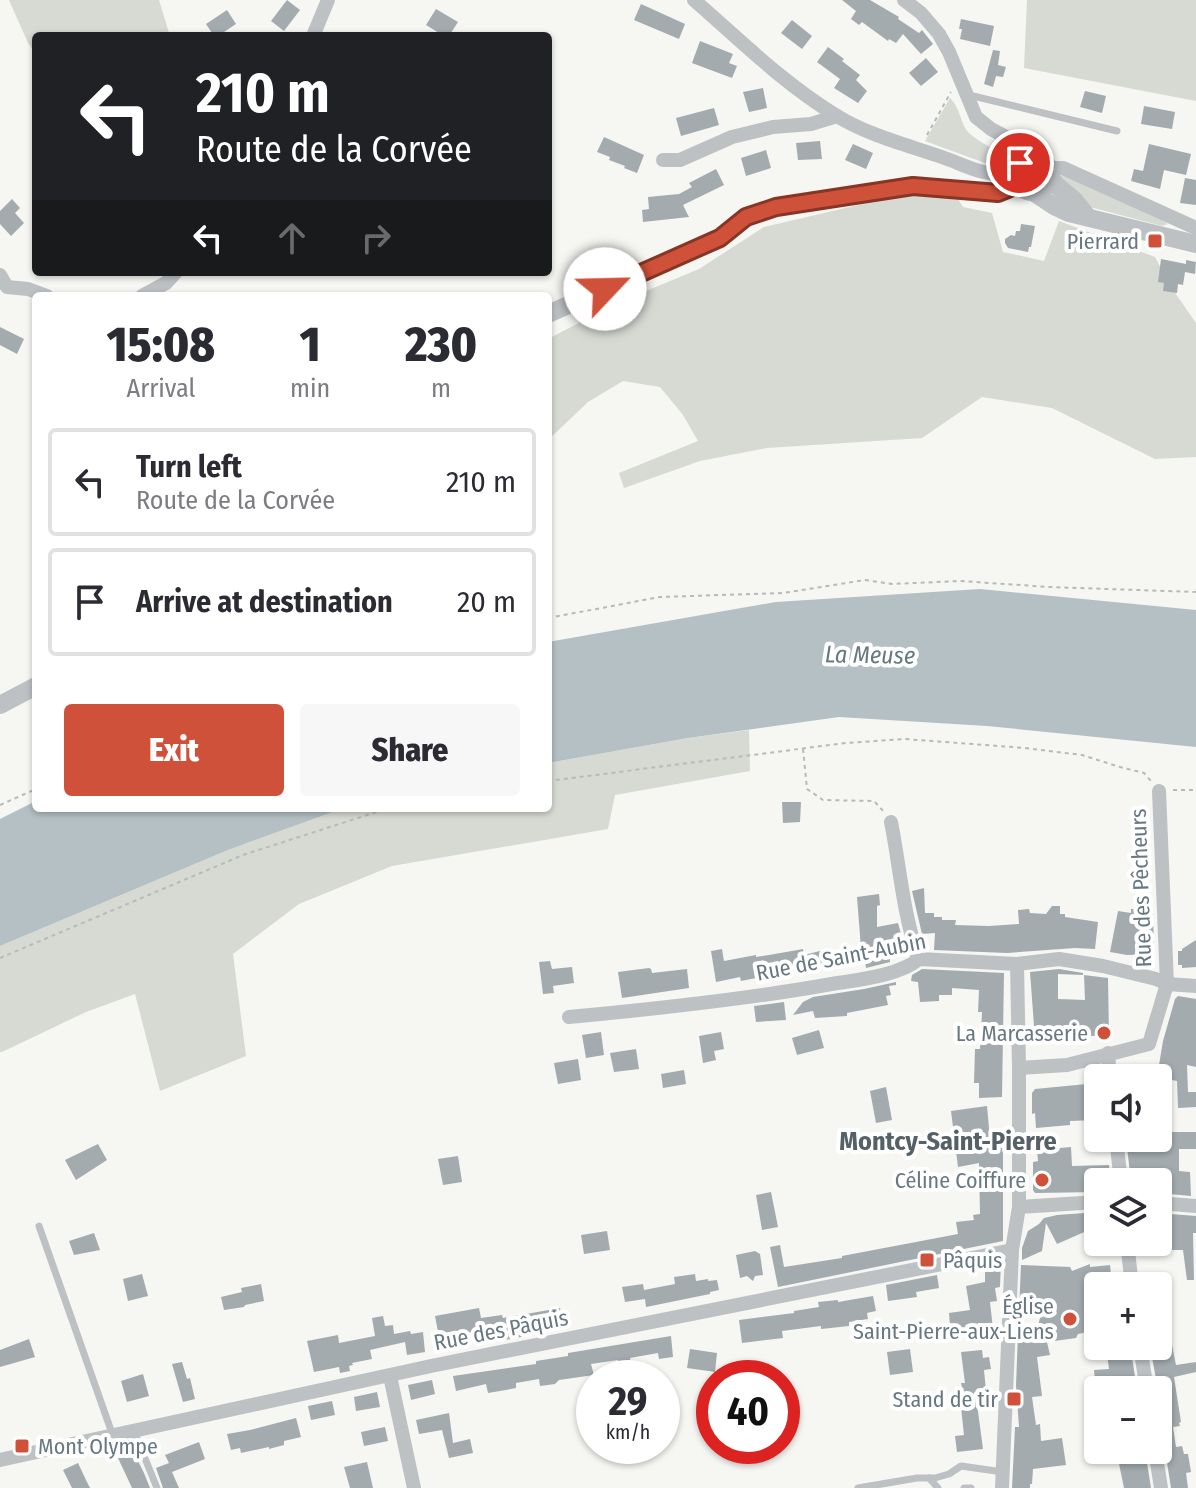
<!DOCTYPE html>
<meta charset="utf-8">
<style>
body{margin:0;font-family:"Fira Sans Condensed",sans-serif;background:#f7f7f7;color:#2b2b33;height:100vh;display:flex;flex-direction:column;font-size:30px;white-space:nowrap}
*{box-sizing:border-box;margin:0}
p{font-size:26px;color:#7c7c81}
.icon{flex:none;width:44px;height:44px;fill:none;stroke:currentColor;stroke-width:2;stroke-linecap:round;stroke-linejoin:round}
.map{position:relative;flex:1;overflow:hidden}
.details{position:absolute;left:32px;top:292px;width:520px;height:520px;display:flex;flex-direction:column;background:#fff;border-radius:8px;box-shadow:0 2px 6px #0004}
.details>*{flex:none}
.banner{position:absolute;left:32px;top:32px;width:520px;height:244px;border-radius:8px;box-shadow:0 2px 6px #0004;background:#202124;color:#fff;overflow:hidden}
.controls{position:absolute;left:1084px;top:1064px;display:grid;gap:16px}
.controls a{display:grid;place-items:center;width:88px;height:88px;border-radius:8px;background:#fff;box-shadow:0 2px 6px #0004;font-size:40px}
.speed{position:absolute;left:576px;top:1360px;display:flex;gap:16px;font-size:40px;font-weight:700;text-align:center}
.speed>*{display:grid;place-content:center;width:104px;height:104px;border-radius:50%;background:#fff;box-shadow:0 2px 6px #0004;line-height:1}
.speed small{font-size:20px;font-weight:400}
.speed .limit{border:12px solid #d22;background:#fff;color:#111}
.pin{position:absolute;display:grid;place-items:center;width:68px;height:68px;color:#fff;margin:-34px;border:4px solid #fff;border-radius:50%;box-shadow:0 2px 8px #0007}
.me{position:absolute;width:88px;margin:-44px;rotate:66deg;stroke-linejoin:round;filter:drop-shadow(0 0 6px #0008)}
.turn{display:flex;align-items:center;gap:28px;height:168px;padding:0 32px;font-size:36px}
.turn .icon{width:104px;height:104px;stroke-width:2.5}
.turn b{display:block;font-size:56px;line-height:68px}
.lanes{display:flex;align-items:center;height:76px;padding:0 32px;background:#0003;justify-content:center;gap:40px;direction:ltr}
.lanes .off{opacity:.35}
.eta{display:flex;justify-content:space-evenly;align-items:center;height:136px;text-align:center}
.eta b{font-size:48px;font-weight:800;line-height:56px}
.button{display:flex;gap:16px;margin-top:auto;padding:16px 32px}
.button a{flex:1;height:92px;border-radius:8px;background:#d05139;color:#fff;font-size:32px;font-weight:800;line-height:92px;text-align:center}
.button a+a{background:#f7f7f7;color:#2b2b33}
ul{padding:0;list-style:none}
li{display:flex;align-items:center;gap:24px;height:108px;margin:0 16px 12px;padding:0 16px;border:4px solid #e1e1e2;border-radius:8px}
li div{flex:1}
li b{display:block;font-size:30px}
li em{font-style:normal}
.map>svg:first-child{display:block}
</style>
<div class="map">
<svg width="1196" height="1488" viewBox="0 0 1196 1488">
<rect width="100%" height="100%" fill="#f6f6f3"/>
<!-- green -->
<g fill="#d6dad3">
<path d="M9,0H159L170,36H36V54L28,43Z"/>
<path d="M1027,0H1196V101L1024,68Z"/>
<path d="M950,98C961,109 960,123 968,132C973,138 998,152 1006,156L1014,152L1012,157L1004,165L993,166L925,141Z"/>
<path d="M1064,172L1152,214L1168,224L1162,226L1090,207L1061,184V176Z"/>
<path d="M914,192L956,196L963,207L992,213L1003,252L1044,261L1059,221L1155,257L1171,287L1196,323V457L1155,459L1052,408L982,397L922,438L767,448L700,461L624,488L619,473L698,441L683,415L660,387L623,381L588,402L548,440V339L615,304L699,269L764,227Z"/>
<path d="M749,730L750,771L615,795L608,829L392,866L299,904L233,954L246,1056L160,1091L135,994L86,1012L2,1052H0V946L228,850L344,808H548V763L688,738Z"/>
</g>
<!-- water -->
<g fill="#b4c0c3">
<path d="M980,589L1196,610V747L987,726L839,717L688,738L548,763V642L776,602Z"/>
<path d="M36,801V808H344L228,850L0,946V819Z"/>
</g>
<!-- building -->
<g fill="#a3abaf">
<path d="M287,0L300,10L284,31L271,21Z"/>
<path d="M842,0H870L899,17L898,19L919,33L922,30L933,44L921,54L903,34L896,43L889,39L888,41L862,22L859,25L851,19L856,11Z"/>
<path d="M641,4L685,24L679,39L634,20Z"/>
<path d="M436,9L458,22L449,36H444L426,25Z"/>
<path d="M227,10L236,24L218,36H214L206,24Z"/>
<path d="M961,19L994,26L990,46L960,39L962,29H959Z"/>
<path d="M792,20L812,36L802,49L781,33Z"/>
<path d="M700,41L733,54L729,63L737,66L732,78L692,63Z"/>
<path d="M828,47L844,59L842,61L860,75L856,80L867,91L858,103L834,88L840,79L817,62Z"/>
<path d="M993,50L1000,51L998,65L1006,67L1003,77L996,76L993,87L984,84Z"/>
<path d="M926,58L938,72L921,86L909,73Z"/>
<path d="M763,88L767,108L749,112L743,92Z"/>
<path d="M1085,91L1106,96L1102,113L1080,107Z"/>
<path d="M1144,106L1175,112L1172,129L1141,124Z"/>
<path d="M714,108L719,125L681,136L676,118Z"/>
<path d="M604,137L644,155L637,173L624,168L625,166L609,160L610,157L597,152Z"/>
<path d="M820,141L822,159L798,160L796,143Z"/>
<path d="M853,144L873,153L866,169L845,160Z"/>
<path d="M1149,144L1191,154L1186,175L1164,170L1160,189L1131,181L1134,169L1143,171Z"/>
<path d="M766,150L771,168L746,176L741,158Z"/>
<path d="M716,169L724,185L683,205L689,217L643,222L642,210L649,209L648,197L679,194L692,187L689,183Z"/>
<path d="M1185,178L1196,180V205L1180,203Z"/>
<path d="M12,199L20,208L15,213L24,223L11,236L0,224V211Z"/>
<path d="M1021,224L1035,226L1031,247H1029L1028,252L1008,248L1005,243V239L1011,235L1015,236L1016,231H1020Z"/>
<path d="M1161,259L1186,264V260L1196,262L1195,274L1185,272L1183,285L1178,284L1177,293L1163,291L1164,283L1158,282Z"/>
<path d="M0,327L24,339L17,354L0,345Z"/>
<path d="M782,802H801L800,822L783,823Z"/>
<path d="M924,888L925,913H934V917H942V920H956L955,925L989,926L1019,924L1018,910L1029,909L1030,913L1046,914L1052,906H1060V914H1065V917L1098,922L1095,949L1075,948L1007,953L934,950L935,933L922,934L912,891Z"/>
<path d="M879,894L880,905L877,906V927L898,923L904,945H889L890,962L866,968L865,960L862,961L857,897Z"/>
<path d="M1131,909H1144V913H1153L1154,954L1127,955L1110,952L1118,911L1131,913Z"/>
<path d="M1196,940V967L1182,968V965H1178V951H1182V949Z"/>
<path d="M722,949L724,961L756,955V957L769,955L803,949L804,955L820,951L823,966L787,974L786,972L741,981L740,977L716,982L711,951Z"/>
<path d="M550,961L552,969L572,967L574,983L553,986L554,993L543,994L539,962Z"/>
<path d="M649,968L651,969L652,973L687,969L689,988L622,998L618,972Z"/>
<path d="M922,969L1004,973L1002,1097L979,1098V1083H974L975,1049H980L981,1031L982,1012H978L979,990L952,988V995H939V1001L920,1002L918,982L911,981L912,975Z"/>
<path d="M1059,969L1083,973V975L1058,974V999L1085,1000L1084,975L1108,978L1109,1035L1035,1039L1030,972Z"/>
<path d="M896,982V985L889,986L891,995L886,996L888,1005L847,1013V1016L815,1018L813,1011L793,1015L803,1002L813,997L864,989Z"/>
<path d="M1178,996L1196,999V1067L1187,1065L1188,1092H1196V1107L1178,1108L1177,1081L1157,1077L1163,1041L1175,999Z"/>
<path d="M784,1002L786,1020L756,1022L754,1006Z"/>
<path d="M819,1030L824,1048L797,1055L792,1038Z"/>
<path d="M601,1032L604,1055L586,1058L582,1035Z"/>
<path d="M721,1032L724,1049L714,1051L716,1060L703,1063L699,1036Z"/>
<path d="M636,1049L639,1069L614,1072L610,1053Z"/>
<path d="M578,1059L581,1080L558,1084L554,1063Z"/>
<path d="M684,1070L686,1084L663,1088L661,1074Z"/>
<path d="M1097,1083L1098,1120L1070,1121V1125L1036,1128L1035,1113L1032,1114V1093L1035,1089Z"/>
<path d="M886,1087L892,1120L876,1123L870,1091Z"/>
<path d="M987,1106L990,1139L1000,1138L1003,1154V1241L778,1287L770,1247L780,1245L784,1267L842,1258V1256L958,1234L956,1222L974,1220L973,1215L980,1214L979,1163L958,1167L951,1111Z"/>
<path d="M1158,1132H1196V1149H1179V1171L1190,1172L1191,1196L1158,1193V1182H1131L1126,1138H1158Z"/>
<path d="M98,1144L107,1160L76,1180L65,1160Z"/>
<path d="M1071,1147L1072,1166L1109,1165L1111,1182H1098V1192L1035,1193L1033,1190V1162L1038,1161L1037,1150Z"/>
<path d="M458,1156L462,1182L443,1185L438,1159Z"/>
<path d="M771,1192L778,1227L762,1230L756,1195Z"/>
<path d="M1098,1212V1226L1057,1244L1046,1223L1042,1251L1022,1260V1248L1028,1231L1039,1224L1044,1218L1057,1215Z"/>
<path d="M1158,1213L1196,1216V1233H1193L1194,1280H1187L1183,1250H1163L1162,1242L1159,1243L1158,1232Z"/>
<path d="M607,1231L610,1250L584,1254L581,1235Z"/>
<path d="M94,1233L100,1250L74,1255L69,1241Z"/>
<path d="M755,1251L760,1254L763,1275L755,1276L753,1281L747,1276L740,1278L736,1255Z"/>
<path d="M1001,1262L1000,1287L995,1288L997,1301L990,1302L993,1329H990L991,1335L971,1338V1328L956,1330L955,1324L950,1325L949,1313L970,1310L966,1286L985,1282V1266Z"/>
<path d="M1090,1264V1267L1110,1265L1112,1284L1095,1286L1098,1299V1330L1078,1334L1076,1338L1047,1342L1050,1355L1037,1357L1042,1396L1032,1397L1036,1425L1040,1424L1041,1441L1062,1438L1066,1465L1033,1469L1032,1484H1030V1488H1012L1015,1427H1019L1016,1385L1018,1334L1030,1333L1037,1329L1042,1311H1019L1021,1265L1070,1267L1072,1271Z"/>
<path d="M142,1274L148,1296L128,1301L123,1279Z"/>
<path d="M695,1274L696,1281L708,1279V1281L717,1280L719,1290L710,1292V1294L646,1307L645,1299L625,1302L622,1287L643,1284L644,1290L675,1284L674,1277Z"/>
<path d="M937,1275L939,1288L916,1292L917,1297L888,1301L886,1285Z"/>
<path d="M261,1284L264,1301L245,1305L244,1307L224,1310L221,1297L242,1292L241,1288Z"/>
<path d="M873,1296L876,1311L867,1313L868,1319L849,1322V1326L821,1329V1326L782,1331L783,1338L742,1343L739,1320L794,1313V1311L819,1307L818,1302L838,1300V1302Z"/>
<path d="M479,1308L481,1318L502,1315L503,1318L509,1317L560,1308L563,1324L525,1331L526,1336L494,1342L491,1329L439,1337L435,1316Z"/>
<path d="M383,1316L385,1326L393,1325L394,1334L410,1331L411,1334L423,1332L425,1352L407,1355L405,1342L370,1350L372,1359L352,1363L353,1365L349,1366L350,1371L340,1373L339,1367L314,1372L307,1341L338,1335L339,1343L375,1336L372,1318Z"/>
<path d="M671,1336L673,1357L659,1359L658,1353L630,1358L633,1378H621L618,1360L591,1364L594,1375L559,1380L555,1384L540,1386L539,1379L516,1383V1388L500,1391L488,1393L486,1384L456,1391L453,1376L536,1364V1361L568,1356V1353Z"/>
<path d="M29,1339L35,1357L0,1367V1350Z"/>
<path d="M1172,1345L1176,1365L1196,1362V1372L1174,1377L1181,1422L1179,1423L1180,1426L1173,1427L1176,1447L1182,1446L1184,1454H1188L1191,1472L1186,1473L1188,1488H1171L1158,1405V1390L1150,1346Z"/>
<path d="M1106,1346H1123L1124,1358L1132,1357L1137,1390H1098V1381H1095L1094,1370L1109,1369Z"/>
<path d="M690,1349L717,1353L715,1372L687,1368Z"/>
<path d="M910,1349L913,1372L890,1375L887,1352Z"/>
<path d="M982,1350L983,1358L989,1357L991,1369L984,1370L986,1391L979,1392L981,1404H977L983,1449L957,1452L955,1436L964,1435L959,1389L962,1388L961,1383H965L961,1352Z"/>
<path d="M182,1362L187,1379L190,1378L195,1399L183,1402L172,1364Z"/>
<path d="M143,1374L149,1396L127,1402L121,1381Z"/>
<path d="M432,1380L435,1394L411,1400L408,1385Z"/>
<path d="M377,1392L380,1407L356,1411L354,1397Z"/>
<path d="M332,1401L335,1415L311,1420L308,1406Z"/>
<path d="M449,1413L453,1443L470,1439L473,1453L449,1458L442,1430L419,1434L416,1420Z"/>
<path d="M296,1418L301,1437L284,1441V1445L269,1449V1447L241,1453L240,1448L231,1450L227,1434L250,1430Z"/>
<path d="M385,1427L388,1441L364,1446L361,1432Z"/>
<path d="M199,1442L205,1459L172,1472L179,1488H163L156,1468L169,1463L165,1455Z"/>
<path d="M1141,1450H1145L1151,1488H1124L1117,1454Z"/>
<path d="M133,1451L144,1473L150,1488H132L126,1475L118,1458Z"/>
<path d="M367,1462L373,1488H350L344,1467Z"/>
<path d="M78,1463L86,1480L90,1488H72L63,1470Z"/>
</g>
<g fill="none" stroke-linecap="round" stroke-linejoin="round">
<!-- path -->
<g stroke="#b7babc" stroke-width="2" stroke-dasharray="4 4" stroke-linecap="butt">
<path d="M927,135L951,92"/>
<path d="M548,618L660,597L783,593L865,580L892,584L960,581L1049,587L1196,592"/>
<path d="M803,749L807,789L823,800L874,801L884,812"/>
<path d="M548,781L846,743L905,739L1025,748L1082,755L1120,767L1144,773L1151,781"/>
<path d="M1173,790H1196"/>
<path d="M0,805L36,789"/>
<path d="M0,958L243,855L389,808"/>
</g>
<!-- service -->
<g stroke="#bdc1c4" stroke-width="7">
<path d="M969,95L1117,131"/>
<path d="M39,1226L113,1436"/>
<path d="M134,1431L157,1488"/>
<path d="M929,1478L938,1488"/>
<path d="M858,1488L917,1478H935L949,1474L961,1466L1003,1472"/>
<path d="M964,1488H971"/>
</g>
<!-- minor -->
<g stroke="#bdc1c4" stroke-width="14">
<path d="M694,0C740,40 784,84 837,116C868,135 904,144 939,156C969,166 981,177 1015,173"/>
<path d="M904,0L921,13L939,34L949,52L976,117L991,129L1017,143L1030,157"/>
<path d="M313,36L328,0"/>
<path d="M663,160H680L732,137L773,127L811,124L837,116"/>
<path d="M1049,168H1063L1196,228"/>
<path d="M0,275L7,287L28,289L47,296"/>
<path d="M142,296L166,283L176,272"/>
<path d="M891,822C900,867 903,915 919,959"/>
<path d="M569,1017C655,1009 741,1000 826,985C854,980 897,977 919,959L1017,964L1059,959L1103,966L1156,979L1167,984L1196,986"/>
<path d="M1108,1053L1110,1078"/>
<path d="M1019,1068L1067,1065L1149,1044L1167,984L1159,791"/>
<path d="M1116,1138L1121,1182"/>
<path d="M1158,1203L1196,1206"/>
<path d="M1019,1207L1098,1202"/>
<path d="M1127,1242L1132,1286"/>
<path d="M1140,1346L1147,1390"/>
<path d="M390,1376L414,1488"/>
<path d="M1155,1450L1161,1488"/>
<path d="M0,1460L431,1366L1012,1250"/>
<path d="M1002,1488L1012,1250L1019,1207V1068L1017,964"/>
</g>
<!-- tertiary -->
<g stroke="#bdc1c4" stroke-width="18">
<circle cx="1033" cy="175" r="17"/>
<path d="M1050,176L1056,185L1074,200L1087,216"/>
<path d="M1033,192L1054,206L1069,213L1196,244"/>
<path d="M548,314L720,238L746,217L776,207L913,186L998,193L1008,189L1016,180"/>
<path d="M0,705L36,686"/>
</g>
</g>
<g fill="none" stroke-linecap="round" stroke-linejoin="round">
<defs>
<path id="route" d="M605,289L720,238L746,217L776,207L913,186L998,193L1008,189L1016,180L1015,173L1020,163"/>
</defs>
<!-- route casing -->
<use href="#route" stroke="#873525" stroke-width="20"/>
<!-- route -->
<use href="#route" stroke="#d05139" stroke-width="14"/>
</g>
<!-- markers -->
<g fill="#d05139" stroke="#fff" stroke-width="3">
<rect x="1147" y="233" width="16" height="16" rx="4"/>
<circle cx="1104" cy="1033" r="8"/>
<circle cx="1042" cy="1180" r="8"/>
<rect x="919" y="1252" width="16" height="16" rx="4"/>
<circle cx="1070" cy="1319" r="8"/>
<rect x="1006" y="1391" width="16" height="16" rx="4"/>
<rect x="14" y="1438" width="16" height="16" rx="4"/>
</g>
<g text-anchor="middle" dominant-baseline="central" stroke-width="8" stroke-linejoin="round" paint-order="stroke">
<!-- poi labels -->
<g font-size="22" fill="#687881" stroke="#fff" text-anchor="end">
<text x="1139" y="241">Pierrard</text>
<text x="1088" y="1033">La Marcasserie</text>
<text x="1026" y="1180">Céline Coiffure</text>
<text x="943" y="1260" text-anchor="start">Pâquis</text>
<text x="1054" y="1306">Église<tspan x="1054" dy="25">Saint-Pierre-aux-Liens</tspan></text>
<text x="998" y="1399">Stand de tir</text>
<text x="38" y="1446" text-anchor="start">Mont Olympe</text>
</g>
<!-- street labels -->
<g font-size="22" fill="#687881" stroke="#fff">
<text transform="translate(1141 888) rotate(-92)">Rue des Pêcheurs</text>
<text transform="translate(841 957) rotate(-11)">Rue de Saint-Aubin</text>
<text transform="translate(501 1330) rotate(-11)">Rue des Pâquis</text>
</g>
<!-- water labels -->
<g font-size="24" font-style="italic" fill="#64787d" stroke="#fff">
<text transform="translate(870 655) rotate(1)">La Meuse</text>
</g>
<!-- quarter labels -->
<g font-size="26" font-weight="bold" fill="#556067" stroke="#fff">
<text x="948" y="1141">Montcy-Saint-Pierre</text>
</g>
</g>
</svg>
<div class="controls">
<a><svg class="icon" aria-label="sound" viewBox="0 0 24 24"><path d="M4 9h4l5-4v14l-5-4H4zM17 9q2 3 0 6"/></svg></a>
<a><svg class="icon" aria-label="layers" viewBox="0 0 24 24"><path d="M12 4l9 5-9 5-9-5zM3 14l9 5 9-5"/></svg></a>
<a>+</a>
<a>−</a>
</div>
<div class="speed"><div>29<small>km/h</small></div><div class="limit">40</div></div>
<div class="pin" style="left:1020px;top:163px;background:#d93025"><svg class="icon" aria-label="arrive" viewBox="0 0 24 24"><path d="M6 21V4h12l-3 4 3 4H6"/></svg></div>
<svg class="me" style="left:605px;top:289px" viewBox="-20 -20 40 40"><circle r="19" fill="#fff"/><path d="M0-13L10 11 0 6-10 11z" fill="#d05139"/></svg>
<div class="banner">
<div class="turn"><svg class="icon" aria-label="left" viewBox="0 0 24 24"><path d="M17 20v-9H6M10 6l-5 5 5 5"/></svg><div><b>210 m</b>Route de la Corvée</div></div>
<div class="lanes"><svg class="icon" aria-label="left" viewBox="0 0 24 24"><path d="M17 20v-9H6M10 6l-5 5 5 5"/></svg><svg class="icon off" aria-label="ahead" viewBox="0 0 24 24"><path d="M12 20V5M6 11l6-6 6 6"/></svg><svg class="icon off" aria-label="right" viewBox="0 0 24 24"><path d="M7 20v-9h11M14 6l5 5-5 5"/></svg></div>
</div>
<section class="details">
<div class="eta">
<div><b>15:08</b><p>Arrival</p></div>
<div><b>1</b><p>min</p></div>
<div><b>230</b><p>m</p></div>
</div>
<ul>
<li><svg class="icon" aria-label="left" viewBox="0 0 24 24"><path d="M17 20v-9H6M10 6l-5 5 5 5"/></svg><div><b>Turn left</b><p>Route de la Corvée</p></div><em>210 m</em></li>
<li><svg class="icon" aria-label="arrive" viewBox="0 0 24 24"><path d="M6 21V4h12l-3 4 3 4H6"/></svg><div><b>Arrive at destination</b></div><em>20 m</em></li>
</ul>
<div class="button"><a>Exit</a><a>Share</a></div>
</section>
</div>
